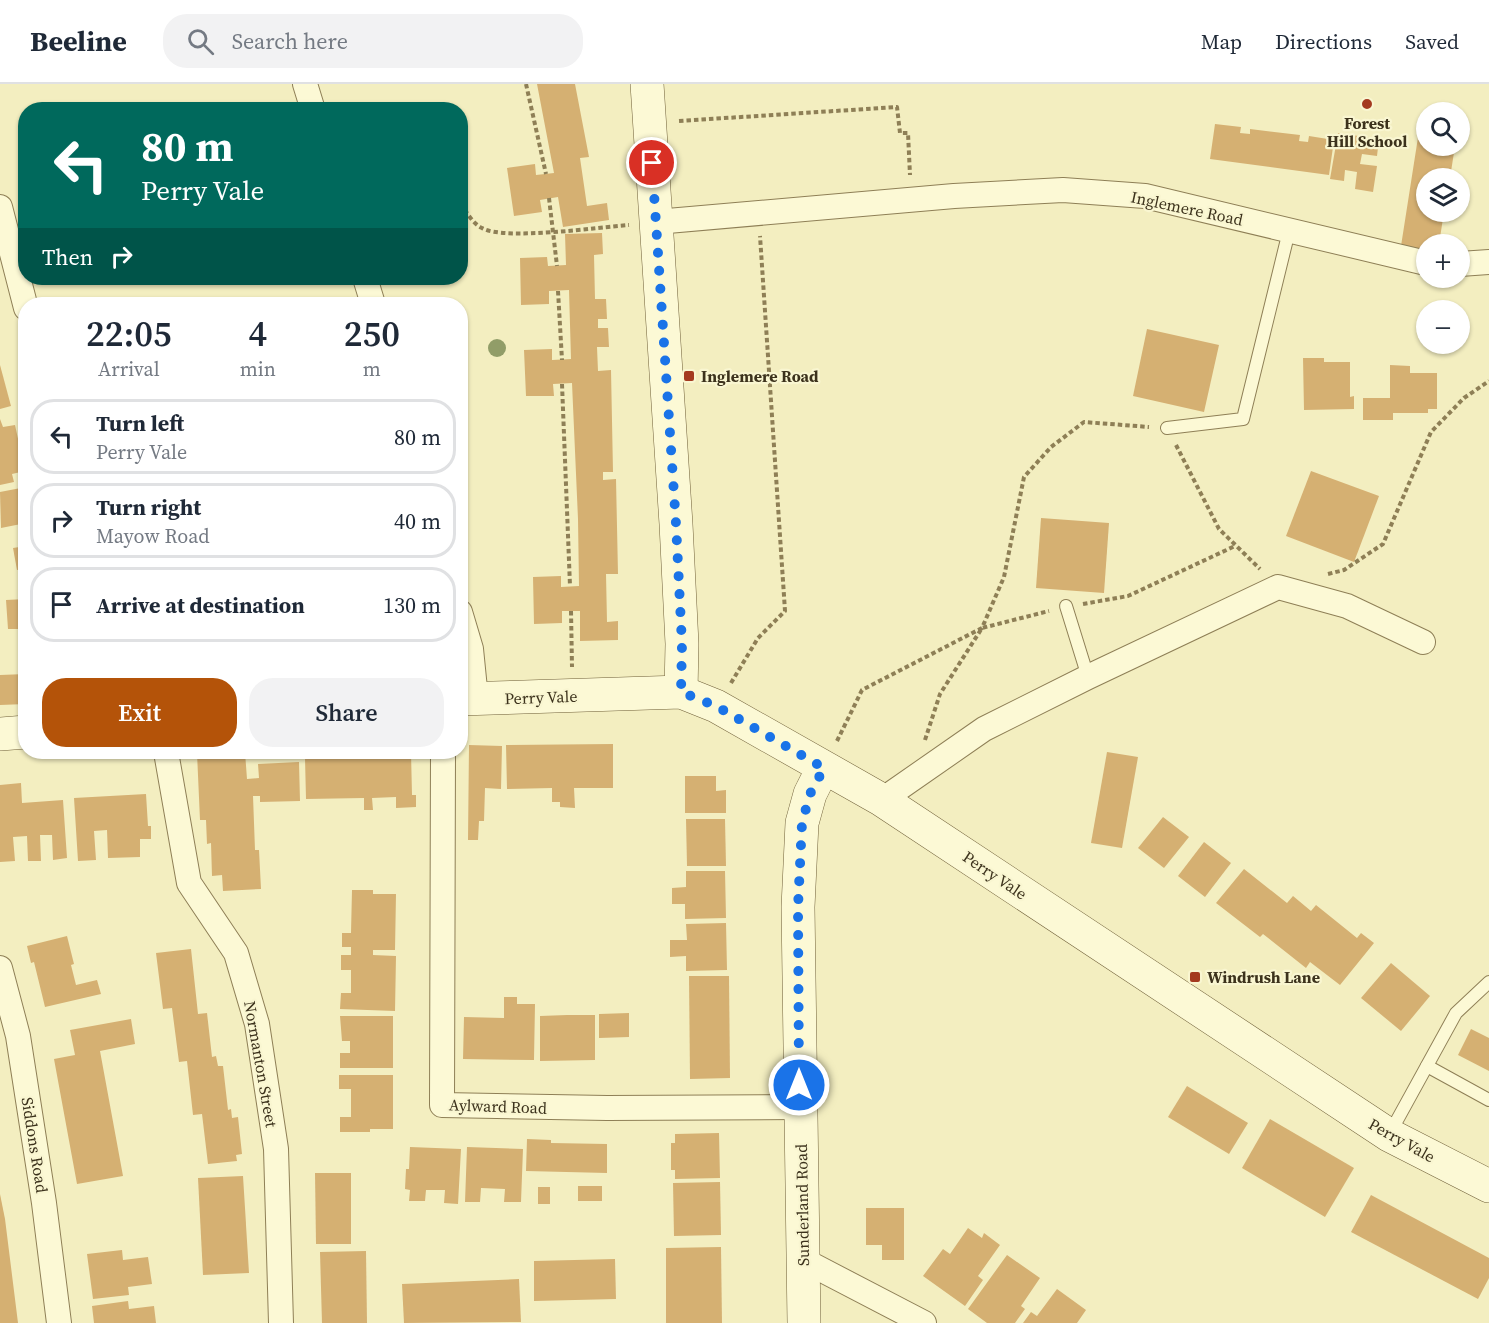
<!DOCTYPE html>
<meta charset="utf-8">
<style>
body{margin:0;font-family:"Source Serif 4",serif;background:#f2f2f3;color:#1f2937;height:100vh;display:flex;flex-direction:column;font-size:22px;white-space:nowrap}
*{box-sizing:border-box;margin:0}
p{font-size:20px;color:#747a83}
.icon{flex:none;width:33px;height:33px;fill:none;stroke:currentColor;stroke-width:2;stroke-linecap:round;stroke-linejoin:round}
.map{position:relative;flex:1;overflow:hidden}
.side{position:absolute;left:18px;top:213px;width:450px;height:462px;display:flex;flex-direction:column;background:#fff;border-radius:24px;box-shadow:0 2px 4px #0004}
.side>*{flex:none}
.banner{position:absolute;left:18px;top:18px;width:450px;height:183px;border-radius:24px;box-shadow:0 2px 4px #0004;background:#00695c;color:#fff;overflow:hidden}
.buttons{position:absolute;left:1416px;top:18px;display:grid;gap:12px}
.buttons a{display:grid;place-items:center;width:54px;height:54px;border-radius:50%;background:#fff;box-shadow:0 2px 4px #0004;font-size:30px}
.pin{position:absolute;display:grid;place-items:center;width:51px;height:51px;color:#fff;margin:-26px;border:3px solid #fff;border-radius:50%;box-shadow:0 2px 6px #0007}
.me{position:absolute;width:66px;margin:-33px;rotate:0deg;stroke-linejoin:round;filter:drop-shadow(0 0 4px #0008)}
.turn{display:flex;align-items:center;gap:21px;height:126px;padding:0 24px;font-size:27px}
.turn .icon{width:78px;height:78px;stroke-width:2.5}
.turn b{display:block;font-size:42px;line-height:51px}
.then{display:flex;align-items:center;height:57px;padding:0 24px;background:#0003;gap:12px;font-size:22px}
.eta{display:flex;justify-content:space-evenly;align-items:center;height:102px;text-align:center}
.eta b{font-size:36px;font-weight:600;line-height:42px}
.cta{display:flex;gap:12px;margin-top:auto;padding:12px 24px}
.cta a{flex:1;height:69px;border-radius:24px;background:#b45309;color:#fff;font-size:24px;font-weight:600;line-height:69px;text-align:center}
.cta a+a{background:#f2f2f3;color:#1f2937}
ul{padding:0;list-style:none}
li{display:flex;align-items:center;gap:18px;height:75px;margin:0 12px 9px;padding:0 12px;border:3px solid #e0e1e3;border-radius:24px}
li div{flex:1}
li b{display:block;font-size:22px}
li em{font-style:normal}
header{display:flex;align-items:center;gap:36px;box-sizing:border-box;height:84px;padding:0 30px;background:#fff;border-bottom:2px solid #e0e1e3}
header strong{font-size:28px}
nav{display:flex;gap:33px;margin-inline-start:auto;font-size:21px}
.search{width:420px;height:54px;background:#f2f2f3;display:flex;align-items:center;gap:15px;box-sizing:border-box;padding:0 21px;border-radius:24px;color:#747a83;font-size:22px}
.map>svg:first-child{display:block}
</style>
<header>
<strong>Beeline</strong>
<div class="search"><svg class="icon" aria-label="search" viewBox="0 0 24 24"><circle cx="10" cy="10" r="6"/><path d="M15 15l6 6"/></svg>Search here</div>
<nav><a>Map</a><a>Directions</a><a>Saved</a></nav>
</header>
<div class="map">
<svg width="1489" height="1239" viewBox="0 0 1489 1239">
<rect width="100%" height="100%" fill="#f3eec0"/>
<!-- building -->
<g fill="#d5b072">
<path d="M537,0H575L589,73L580,74L587,122L607,119L609,136L563,143L558,113L540,116L542,128L514,132L507,84L535,80L536,91L554,89Z"/>
<path d="M1215,40L1241,43L1240,49L1250,50V45L1300,51L1299,57L1308,58L1309,52L1334,56L1329,91L1210,75Z"/>
<path d="M1419,47L1426,48V62H1455L1450,94H1426V128H1444L1439,160H1426V167L1401,162Z"/>
<path d="M1338,49L1379,55L1377,72L1362,70L1360,80L1377,82L1373,108L1355,105L1357,88L1345,86L1344,97L1330,95Z"/>
<path d="M602,149L603,170L594,171L595,215H606L607,235H598V244H608L609,263H597L598,287L611,286L613,388H603V396L616,395L618,490H606L607,538L618,537V556L580,557V527H562V539L534,540L533,493L561,492V503L579,502L578,435L572,299L553,300L554,312H526L524,266L552,265V276L571,275L569,206L549,207V220L521,221L520,174L547,173L548,182L566,181L565,150Z"/>
<path d="M91,213L93,220H65Z"/>
<path d="M1147,245L1219,261L1204,328L1133,312Z"/>
<path d="M1303,274H1324V278H1350V313L1354,312V325L1304,326Z"/>
<path d="M0,281L11,322L0,325Z"/>
<path d="M1390,281L1410,282V289H1437V325H1428V329H1393V336H1363V314H1390Z"/>
<path d="M0,335L3,343L15,341L25,387L12,390L14,398L0,401Z"/>
<path d="M1311,387L1379,412L1354,478L1286,452Z"/>
<path d="M26,403V439L1,444L0,408Z"/>
<path d="M1041,434L1109,439L1104,509L1036,504Z"/>
<path d="M26,462V485L17,486L13,464Z"/>
<path d="M26,515V559H19L18,545H8L6,516Z"/>
<path d="M26,590V620L0,621V591Z"/>
<path d="M613,660V704H574L575,724L560,723V718H552V704L507,705L506,661Z"/>
<path d="M469,661L502,662L501,705L485,704L484,737H479L478,756H468Z"/>
<path d="M245,668L247,695L259,694L258,680L299,678L300,717L260,718V712H253L255,766H259L261,805L223,807L222,791L212,792L211,759L207,760L206,736H200L197,669Z"/>
<path d="M342,668H371V675H388V668H411L412,711H416V723L396,724V713L372,714L373,726H364V714L306,715L305,674L342,673Z"/>
<path d="M1107,668L1138,673L1122,764L1091,759Z"/>
<path d="M685,692H716V707L726,706V729H685Z"/>
<path d="M21,699L22,719L63,716L67,774L53,776L52,751H40L41,777H28L27,752L13,753L15,777L0,778V701Z"/>
<path d="M146,710L148,742H151V755H140V773L108,774L107,746L94,747L96,776L78,777L74,714Z"/>
<path d="M1163,733L1189,753L1164,784L1138,764Z"/>
<path d="M686,735H725L726,782H687Z"/>
<path d="M1204,758L1231,779L1205,813L1178,792Z"/>
<path d="M1244,785L1287,819L1293,812L1311,827L1316,821L1357,854L1361,849L1374,859L1340,901L1310,878L1306,884L1263,850L1260,853L1216,819Z"/>
<path d="M686,787H725L726,834L685,835V820H672V804L686,803Z"/>
<path d="M352,806H373V810H396L395,866H373V871L396,872L395,927L340,925L341,909H351V886H341V871H351V863H342V849H351Z"/>
<path d="M726,839L727,886L686,887V872L670,873V856H687L686,840Z"/>
<path d="M67,852L74,880L71,881L76,901L97,896L101,910L45,923L34,878L31,879L27,862Z"/>
<path d="M191,865L198,930L207,929L212,973L216,972L218,982H223L228,1026L231,1025L232,1034L238,1033L242,1070L236,1071L237,1077L208,1080L202,1030L193,1031L187,977L179,978L172,924L163,925L156,869Z"/>
<path d="M1391,879L1430,912L1401,947L1361,914Z"/>
<path d="M689,892H729L730,994L690,995Z"/>
<path d="M504,913H517V920H535L534,976L463,975L464,933L504,934Z"/>
<path d="M629,929V953L599,954V930Z"/>
<path d="M567,931H595V976L540,977V932Z"/>
<path d="M340,932H393V984H340V969H350V957H342Z"/>
<path d="M131,935L135,960L100,967L123,1092L77,1100L54,975L75,971L70,946Z"/>
<path d="M1471,945L1489,954V987L1458,971Z"/>
<path d="M339,991H393V1045H370V1048H340V1033H351V1005H339Z"/>
<path d="M1187,1002L1248,1039L1229,1070L1168,1033Z"/>
<path d="M1270,1035L1354,1084L1325,1133L1242,1084Z"/>
<path d="M719,1049L720,1094L675,1095V1086H671V1059H675V1050Z"/>
<path d="M527,1055L551,1056V1059L607,1060V1089L526,1087Z"/>
<path d="M410,1063L461,1065L458,1120L444,1119L445,1106H426L425,1117H409L410,1106L405,1105L406,1085H409Z"/>
<path d="M467,1063L523,1065L521,1118H504L505,1105L481,1104L480,1118H465Z"/>
<path d="M315,1089H351V1160H316Z"/>
<path d="M243,1092L249,1189L203,1191L198,1094Z"/>
<path d="M720,1098L721,1151L674,1152L673,1099Z"/>
<rect x="578" y="1102" width="24" height="15"/>
<rect x="538" y="1103" width="12" height="17"/>
<path d="M0,1110L5,1135L18,1239H0Z"/>
<path d="M1371,1111L1489,1174V1194L1478,1215L1351,1148Z"/>
<path d="M866,1124H904V1176H882V1161H866Z"/>
<path d="M968,1144L982,1154L984,1149L1000,1161L978,1192L983,1196L965,1222L923,1192L943,1165L950,1170Z"/>
<path d="M721,1163L722,1239H666V1164Z"/>
<path d="M122,1166L123,1176L148,1173L152,1200L128,1203L129,1211L93,1215L87,1170Z"/>
<path d="M366,1167L367,1239H322L320,1168Z"/>
<path d="M1007,1171L1040,1194L1021,1222L1025,1225L1015,1239H987L968,1225Z"/>
<path d="M615,1175L616,1215L534,1217V1177Z"/>
<path d="M519,1195L521,1238L404,1239L402,1200Z"/>
<path d="M1057,1205L1086,1226L1077,1239H1023L1031,1228L1037,1232Z"/>
<path d="M128,1217L129,1225L154,1222L156,1239H94L92,1222Z"/>
</g>
<g fill="none" stroke-linecap="round" stroke-linejoin="round">
<defs>
<g id="lane">
<path d="M1167,344L1243,335L1289,147"/>
<path d="M1066,522L1088,593"/>
<path d="M1427,982L1489,1016"/>
<path d="M1390,1049L1456,929L1489,898"/>
</g>
<g id="street">
<path d="M305,0L313,26"/>
<path d="M0,123L26,224"/>
<path d="M656,138L954,112L1063,106L1145,112L1426,179"/>
<path d="M1460,180L1489,178"/>
<path d="M365,194L373,220"/>
<path d="M460,528L471,565L476,615"/>
<path d="M166,668L189,799L236,869L257,940L276,1065L281,1239"/>
<path d="M443,668L442,1021L607,1024L800,1023"/>
<path d="M882,716L984,645L1088,593L1278,503L1347,522L1423,558"/>
<path d="M0,884L18,952L44,1119L59,1239"/>
<path d="M803,1176L924,1239"/>
</g>
<g id="secondary">
<path d="M647,0L676,440L682,560L681,608"/>
<path d="M460,615L681,608L716,622L882,716L1389,1051L1489,1102"/>
<path d="M0,650L26,648"/>
<path d="M804,1239L798,823L802,739L810,710L823,684"/>
</g>
</defs>
<!-- lane casing -->
<use href="#lane" stroke="#8e7f56" stroke-width="14"/>
<!-- street casing -->
<use href="#street" stroke="#8e7f56" stroke-width="26"/>
<!-- secondary casing -->
<use href="#secondary" stroke="#706039" stroke-width="34"/>
<!-- path -->
<g stroke="#8e7f56" stroke-width="4" stroke-dasharray="4.5 3" stroke-linecap="butt">
<path d="M526,0L546,90"/>
<path d="M679,37L897,23L900,49H908L910,91"/>
<path d="M549,114L557,182"/>
<path d="M460,120C467,128 473,140 482,144C504,157 600,143 629,141"/>
<path d="M558,207L562,276"/>
<path d="M562,300L570,502"/>
<path d="M1176,361L1219,445L1260,485"/>
<path d="M1328,490L1344,486L1383,460L1431,348L1464,314L1489,297"/>
<path d="M1083,520L1128,512L1235,462"/>
<path d="M571,527L572,583"/>
<path d="M731,599L758,554L785,527L760,152"/>
<path d="M925,656L940,610L982,544L1049,527"/>
<path d="M837,657L862,606L982,544L1004,493L1024,393L1051,363L1084,338L1149,343"/>
</g>
<!-- lane -->
<use href="#lane" stroke="#fcf9d5" stroke-width="12"/>
<!-- street -->
<use href="#street" stroke="#fcf9d5" stroke-width="24"/>
<!-- secondary -->
<use href="#secondary" stroke="#fcf9d5" stroke-width="33"/>
</g>
<!-- trees -->
<circle fill="#919d68" cx="497" cy="264" r="9"/>
<g fill="none" stroke-linecap="round" stroke-linejoin="round">
<!-- route -->
<path stroke="#1a73e8" stroke-width="10" stroke-dasharray="0 18" d="M652,79L676,440L682,560L681,608L716,622L824,684L810,710L802,739L798,823L799,1001"/>
</g>
<!-- markers -->
<g fill="#a43a1f" stroke="#f9f6d1" stroke-width="2">
<circle cx="1367" cy="20" r="6"/>
<rect x="683" y="286" width="12" height="12" rx="3"/>
<rect x="1189" y="887" width="12" height="12" rx="3"/>
</g>
<g text-anchor="middle" dominant-baseline="central" stroke-width="4.5" stroke-linejoin="round" paint-order="stroke">
<!-- poi labels -->
<g font-size="16" font-weight="bold" fill="#3c321c" stroke="#f9f6d1" text-anchor="start">
<text x="1367" y="39" text-anchor="middle">Forest<tspan x="1367" dy="18">Hill School</tspan></text>
<text x="701" y="292">Inglemere Road</text>
<text x="1207" y="893">Windrush Lane</text>
</g>
<!-- street labels -->
<g font-size="16" fill="#3c321c" stroke="#f9f6d1">
<text transform="translate(1187 124) rotate(12)">Inglemere Road</text>
<text transform="translate(541 613) rotate(-2)">Perry Vale</text>
<text transform="translate(995 791) rotate(34)">Perry Vale</text>
<text transform="translate(261 980) rotate(80)">Normanton Street</text>
<text transform="translate(498 1022) rotate(2)">Aylward Road</text>
<text transform="translate(1402 1056) rotate(29)">Perry Vale</text>
<text transform="translate(35 1061) rotate(81)">Siddons Road</text>
<text transform="translate(802 1121) rotate(-91)">Sunderland Road</text>
</g>
</g>
</svg>
<div class="buttons">
<a><svg class="icon" aria-label="search" viewBox="0 0 24 24"><circle cx="10" cy="10" r="6"/><path d="M15 15l6 6"/></svg></a>
<a><svg class="icon" aria-label="layers" viewBox="0 0 24 24"><path d="M12 4l9 5-9 5-9-5zM3 14l9 5 9-5"/></svg></a>
<a>+</a>
<a>−</a>
</div>
<div class="pin" style="left:652px;top:79px;background:#d93025"><svg class="icon" aria-label="arrive" viewBox="0 0 24 24"><path d="M6 21V4h12l-3 4 3 4H6"/></svg></div>
<svg class="me" style="left:799px;top:1001px" viewBox="-20 -20 40 40"><circle r="17" fill="#1a73e8" stroke="#fff" stroke-width="3"/><path d="M0-11L8 9 0 5-8 9z" fill="#fff"/></svg>
<div class="banner">
<div class="turn"><svg class="icon" aria-label="left" viewBox="0 0 24 24"><path d="M17 20v-9H6M10 6l-5 5 5 5"/></svg><div><b>80 m</b>Perry Vale</div></div>
<div class="then">Then<svg class="icon" aria-label="right" viewBox="0 0 24 24"><path d="M7 20v-9h11M14 6l5 5-5 5"/></svg></div>
</div>
<section class="side">
<div class="eta">
<div><b>22:05</b><p>Arrival</p></div>
<div><b>4</b><p>min</p></div>
<div><b>250</b><p>m</p></div>
</div>
<ul>
<li><svg class="icon" aria-label="left" viewBox="0 0 24 24"><path d="M17 20v-9H6M10 6l-5 5 5 5"/></svg><div><b>Turn left</b><p>Perry Vale</p></div><em>80 m</em></li>
<li><svg class="icon" aria-label="right" viewBox="0 0 24 24"><path d="M7 20v-9h11M14 6l5 5-5 5"/></svg><div><b>Turn right</b><p>Mayow Road</p></div><em>40 m</em></li>
<li><svg class="icon" aria-label="arrive" viewBox="0 0 24 24"><path d="M6 21V4h12l-3 4 3 4H6"/></svg><div><b>Arrive at destination</b></div><em>130 m</em></li>
</ul>
<div class="cta"><a>Exit</a><a>Share</a></div>
</section>
</div>
